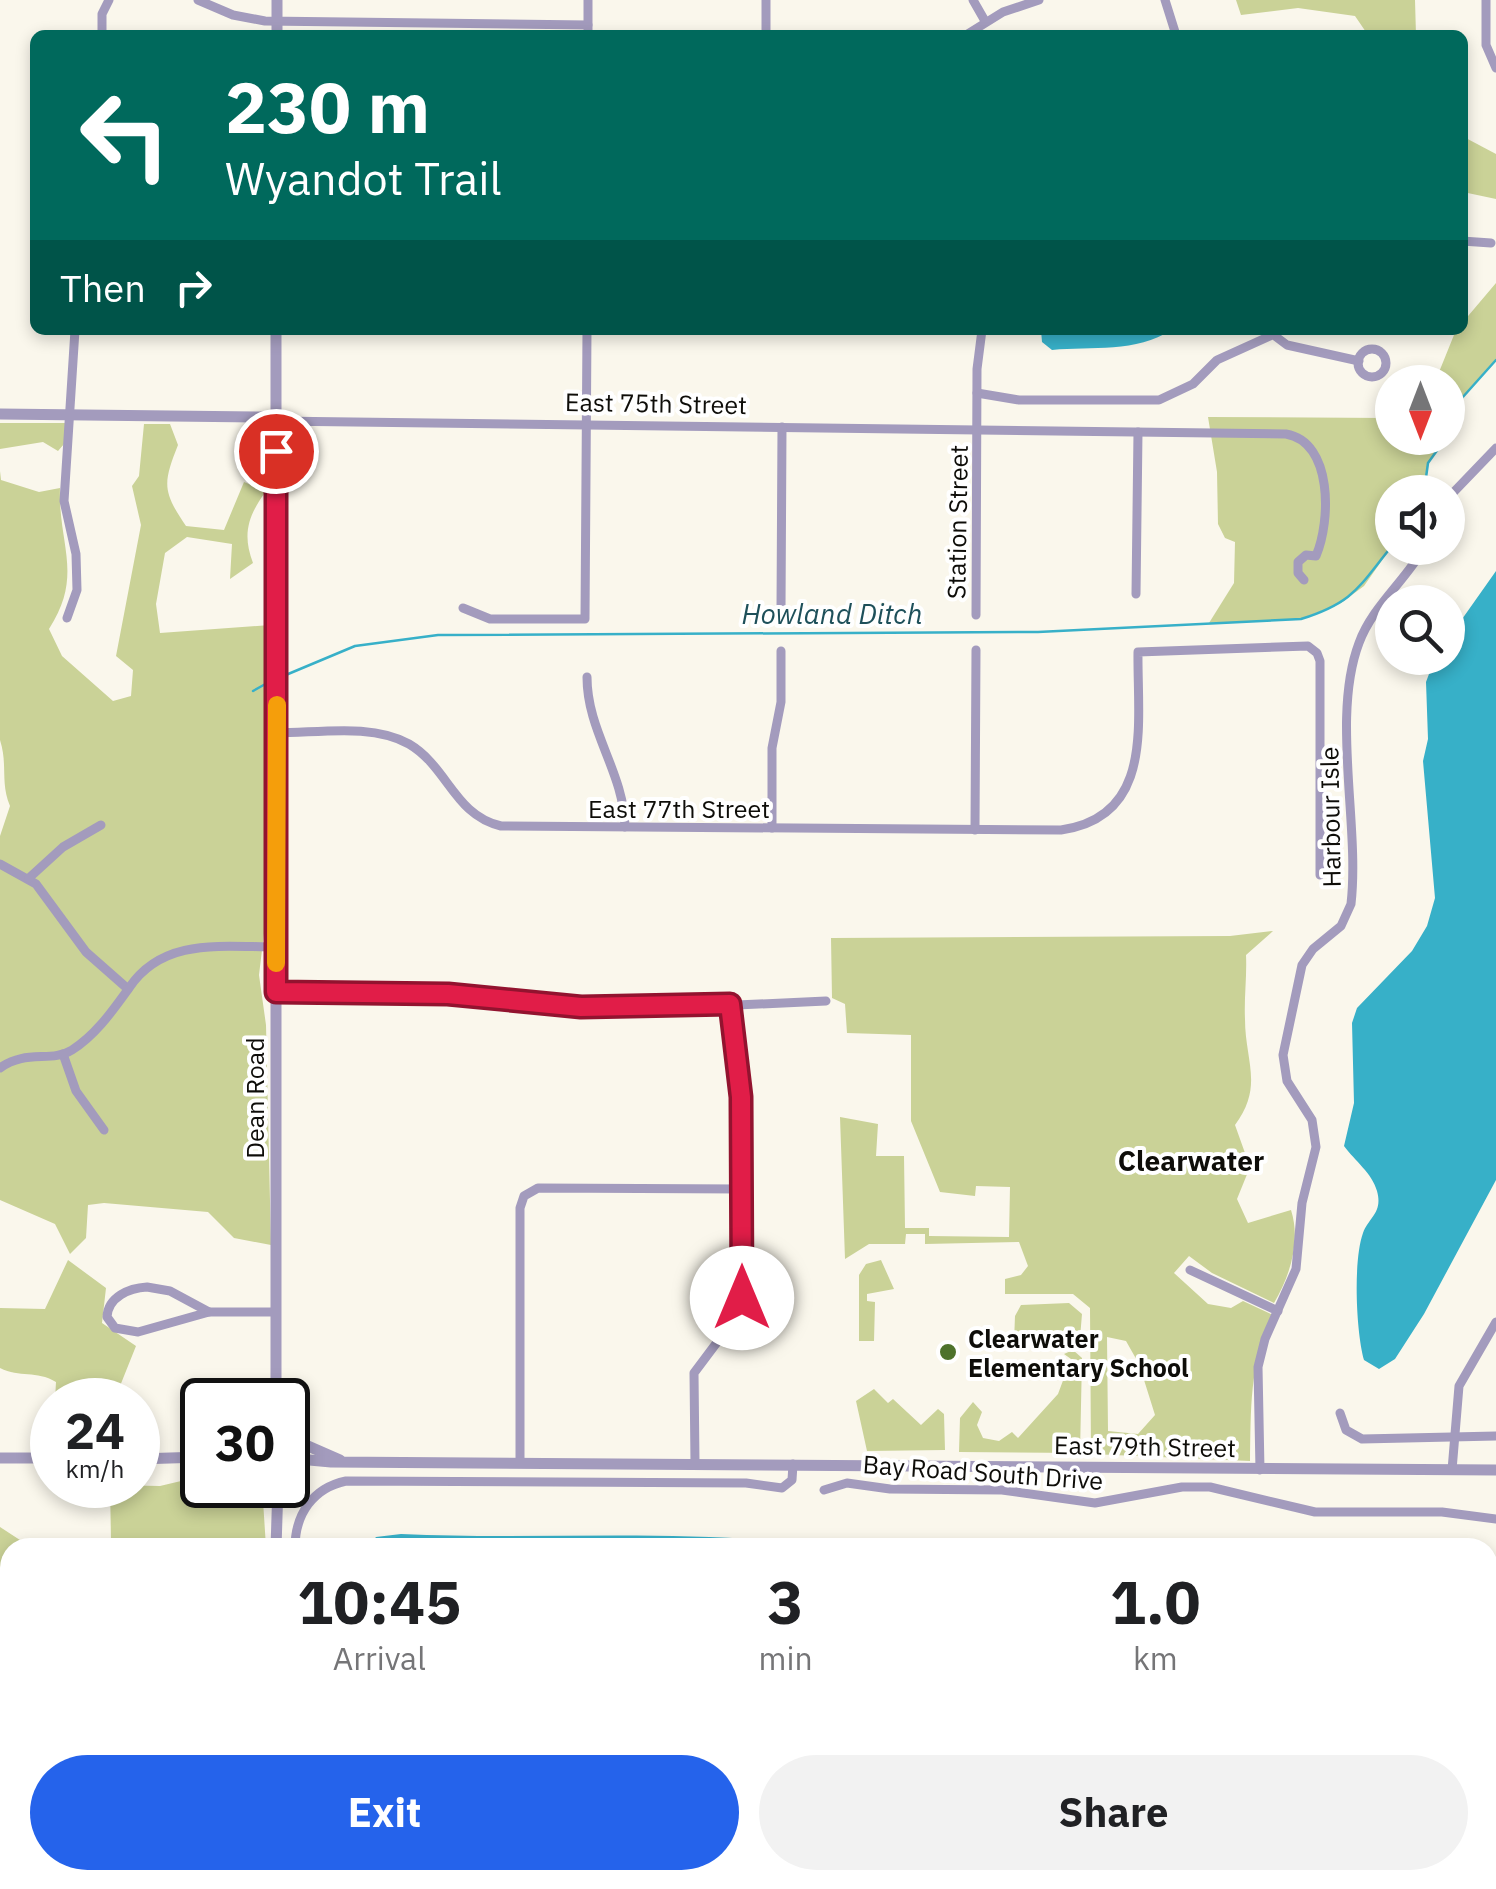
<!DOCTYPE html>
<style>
body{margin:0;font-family:"IBM Plex Sans",sans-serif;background:#f2f2f2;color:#202124;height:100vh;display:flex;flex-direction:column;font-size:38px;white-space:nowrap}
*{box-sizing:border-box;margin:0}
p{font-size:32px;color:#757577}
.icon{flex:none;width:55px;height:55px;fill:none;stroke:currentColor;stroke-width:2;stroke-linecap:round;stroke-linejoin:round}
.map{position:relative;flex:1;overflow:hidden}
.panel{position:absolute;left:0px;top:1538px;width:1498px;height:352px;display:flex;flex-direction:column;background:#fff;border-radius:30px 30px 0 0;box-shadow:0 5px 15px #0003}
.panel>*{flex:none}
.guide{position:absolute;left:30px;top:30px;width:1438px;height:305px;border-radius:15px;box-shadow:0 5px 15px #0003;background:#00695c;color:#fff;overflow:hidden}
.needle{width:65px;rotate:180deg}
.buttons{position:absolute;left:1375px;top:365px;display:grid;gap:20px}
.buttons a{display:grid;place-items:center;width:90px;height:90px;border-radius:50%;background:#fff;box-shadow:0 5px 15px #0003;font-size:50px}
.speed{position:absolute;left:30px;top:1378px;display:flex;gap:20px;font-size:50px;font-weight:700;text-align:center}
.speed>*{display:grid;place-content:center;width:130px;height:130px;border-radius:50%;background:#fff;box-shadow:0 5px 15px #0003;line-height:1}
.speed small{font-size:25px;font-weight:400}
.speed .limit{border:5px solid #111;border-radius:15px;background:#fff;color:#111}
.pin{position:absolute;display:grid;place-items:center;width:85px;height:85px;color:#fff;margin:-42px;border:5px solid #fff;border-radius:50%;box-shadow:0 2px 10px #0007}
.me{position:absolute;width:110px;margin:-55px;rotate:0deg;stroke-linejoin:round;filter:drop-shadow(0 0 8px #0008)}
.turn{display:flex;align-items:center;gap:35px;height:210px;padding:0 30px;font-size:45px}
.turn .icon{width:130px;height:130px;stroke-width:2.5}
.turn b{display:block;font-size:70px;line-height:85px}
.then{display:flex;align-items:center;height:95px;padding:0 30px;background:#0003;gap:20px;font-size:38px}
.eta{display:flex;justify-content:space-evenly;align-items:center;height:170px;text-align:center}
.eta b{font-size:60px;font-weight:800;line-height:70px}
.primary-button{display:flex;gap:20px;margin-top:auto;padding:20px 30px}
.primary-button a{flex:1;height:115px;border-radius:60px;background:#2563eb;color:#fff;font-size:40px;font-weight:800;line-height:115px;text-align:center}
.primary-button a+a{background:#f2f2f2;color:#202124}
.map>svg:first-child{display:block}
</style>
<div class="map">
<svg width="1496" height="1889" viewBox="0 0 1496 1889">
<rect width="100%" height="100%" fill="#faf7ec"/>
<!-- green -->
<g fill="#cad297" fill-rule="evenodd">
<path d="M1236,0H1415L1416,35H1368L1355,16L1298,8L1241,15Z"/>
<path d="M1462,136L1496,154V199L1463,192Z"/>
<path d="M1496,283V360L1462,398L1448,433V382H1435L1456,330H1462L1463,322Z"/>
<path d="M1208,417L1387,418L1392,421V438H1446L1428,463L1424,492H1392V546L1364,586L1341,603L1301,619L1209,623L1234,583L1235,542L1225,538L1218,524L1217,472Z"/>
<path d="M0,423H66L64,444L58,451L43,442L0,449Z"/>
<path d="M144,424H170L178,445C163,483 162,491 186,526L224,530L244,482L266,491C248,516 242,534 253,563L230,579L232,544L187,537L165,553L156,604L160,633L270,625L268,900L259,975L266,1025L271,1245L234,1238L208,1212L104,1203L88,1205L86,1238L70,1254L55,1224L0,1200V836L10,806C0,782 8,765 0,740V471L1,480L39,492L60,488C58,545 84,575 49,629L62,656L113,701L131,696L133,670L116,656L141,525L132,486L139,476Z"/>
<path d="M1273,931L1246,955C1247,977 1244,998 1245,1019C1245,1061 1264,1086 1235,1125L1250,1167L1237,1199L1248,1223L1291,1210C1301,1241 1290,1276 1274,1303L1212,1273L1189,1256L1174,1273L1208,1304L1231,1308L1243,1301L1273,1315C1249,1363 1251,1410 1250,1461L1091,1454L1090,1308L1073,1294H1005V1279L1021,1275L1028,1266L1019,1242L925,1244V1234H906L905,1244H869L845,1259L840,1117L878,1124L876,1156H904L905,1228H929V1236L1009,1237L1010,1187L976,1186L975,1196L940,1192L911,1121V1035L847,1033L845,1004L832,998L831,938L1230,936ZM1107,1337L1126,1341L1139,1364L1155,1415L1138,1434L1108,1431Z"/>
<path d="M68,1260L106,1288L102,1323L136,1346L116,1396L120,1400H55L56,1382C36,1370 20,1378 0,1368V1308L45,1309Z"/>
<path d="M881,1260L894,1289L867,1294V1301L875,1302L874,1341H859V1275L866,1264Z"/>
<path d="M1069,1303L1082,1314L1080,1338L1064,1340V1333L1033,1332L1032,1342H1014L1015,1316L1021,1305Z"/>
<path d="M1073,1350L1082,1358L1080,1453L959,1452L960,1418L973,1402L982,1412L977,1425L983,1438L999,1441L1012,1432L1018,1438L1058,1394L1071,1359L1064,1354Z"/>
<path d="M874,1389L888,1403L893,1399L921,1425L938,1409L944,1414L945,1450L867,1451L856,1401Z"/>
<path d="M202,1476V1485H262L266,1547H64L111,1540L110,1485L160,1486Z"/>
<path d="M0,1527L23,1542L50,1547L10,1548V1643H0Z"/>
</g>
<!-- water -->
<g fill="#37b0c8">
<path d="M1041,330H1171C1137,353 1091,346 1052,350L1042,342Z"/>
<path d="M1496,571V1180L1424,1314L1395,1359L1379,1369L1364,1360C1356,1331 1353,1261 1363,1233C1369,1217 1383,1213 1377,1191C1372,1173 1355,1161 1344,1146L1354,1103L1352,1023L1357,1008L1412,951L1427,926L1435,898L1423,761L1428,739L1426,682L1435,658H1448V639Z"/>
<path d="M401,1534C532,1540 665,1529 796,1543L797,1547H368L376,1537Z"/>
<path d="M1496,1583V1889H840L833,1880H1488V1584Z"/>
<path d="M341,1880H803V1889H340Z"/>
</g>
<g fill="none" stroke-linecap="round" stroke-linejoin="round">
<!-- stream -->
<g stroke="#37b0c8" stroke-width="2.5">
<path d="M1448,433L1462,398L1496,360"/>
<path d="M1424,492L1428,463L1446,438"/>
<path d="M281,677L355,646L438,635L1038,632L1301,619C1355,602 1359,586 1392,546"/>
<path d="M253,691L269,682"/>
</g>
<!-- minor -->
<g stroke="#a39bbd" stroke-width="9">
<path d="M198,0L233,15L265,21L588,25"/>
<path d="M766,0V35"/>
<path d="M973,0L985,21"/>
<path d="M1165,0L1176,35"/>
<path d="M1486,0V45L1496,68"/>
<path d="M102,35V14L109,0"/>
<path d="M588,35V0"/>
<path d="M966,35L1003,12L1039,0"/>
<path d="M1462,241L1491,243"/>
<path d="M1267,330L1287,345L1359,361"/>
<circle cx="1372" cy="363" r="14"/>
<path d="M977,393L1019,400H1159L1193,384L1217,360L1270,336"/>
<path d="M275,421L1286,434C1333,442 1331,521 1316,556L1306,555L1298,562V573L1304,580"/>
<path d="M1448,498L1496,448"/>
<path d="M1136,594L1138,432"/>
<path d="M463,608L490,619H585L587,330"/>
<path d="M781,609L782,427"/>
<path d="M976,615L977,369L982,330"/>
<path d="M67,618L77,590L76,554L64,501L75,330"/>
<path d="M587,677C587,732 624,772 625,827"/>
<path d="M277,733C318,733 372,723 409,744C448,767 454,815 501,826L1061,830C1155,817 1137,722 1138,652L1308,646L1317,653L1320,661V875"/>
<path d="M772,828V748L781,702V651"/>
<path d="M975,830L976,650"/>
<path d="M0,864L36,884L86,952L128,989"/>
<path d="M29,878L63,847L101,825"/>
<path d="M276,992L448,995L581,1007L671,1008L826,1001"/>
<path d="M63,1054L76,1091L104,1130"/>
<path d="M0,1068C26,1049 51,1063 72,1050C96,1035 113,1010 129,988C163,937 223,947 276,947"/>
<path d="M1190,1270L1278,1311"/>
<path d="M147,1287L170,1291L209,1312L138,1332L115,1328L107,1317C108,1297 129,1288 147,1287Z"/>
<path d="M209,1312H276"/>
<path d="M1340,1413L1346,1430L1362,1439L1496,1436"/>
<path d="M520,1462V1208L524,1196L538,1188L741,1189"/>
<path d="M695,1463L694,1373L736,1317L742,1301L741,1097L729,1004"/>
<path d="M1260,1470L1258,1367L1265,1339L1296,1269L1302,1203L1316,1147L1312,1120L1287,1081L1283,1055L1302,965L1313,949L1341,926L1351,904C1360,825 1331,717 1359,643C1372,607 1405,581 1424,548"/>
<path d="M1452,1470L1459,1386L1496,1322"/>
<path d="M824,1490L847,1483L890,1489L1002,1490L1095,1503L1182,1487H1210L1315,1512H1442L1496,1519"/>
<path d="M295,1548C295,1514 313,1488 346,1481L746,1483L782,1488L792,1480L793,1464"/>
<path d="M0,1725L10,1729"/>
<path d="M187,1889L275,1887"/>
<path d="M295,1889V1880"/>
</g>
<!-- tertiary -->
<g stroke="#a39bbd" stroke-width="11">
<path d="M277,35V0"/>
<path d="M276,330V1385L280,1400"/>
<path d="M0,414L262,417L275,421"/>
<path d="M269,1400L276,1385"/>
<path d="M292,1439L340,1460"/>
<path d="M0,1458H52"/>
<path d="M288,1458L331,1462L1496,1470"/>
<path d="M138,1459L202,1457"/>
<path d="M269,1485L276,1503"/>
<path d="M276,1548L278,1485"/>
<path d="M275,1889V1880"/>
</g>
</g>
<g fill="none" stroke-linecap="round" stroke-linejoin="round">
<defs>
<path id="route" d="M276,451V992L448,994L581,1007L730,1004L741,1097L742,1298"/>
</defs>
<!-- route casing -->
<use href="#route" stroke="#92132f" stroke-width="25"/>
<!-- route -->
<use href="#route" stroke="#e11d48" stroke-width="18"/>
<!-- slow -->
<path stroke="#f59e0b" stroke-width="18" d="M276,963L277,705"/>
</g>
<!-- markers -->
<circle fill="#4e722c" stroke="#fff" stroke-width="4" cx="948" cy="1352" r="10"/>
<g text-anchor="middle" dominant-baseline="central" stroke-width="8" stroke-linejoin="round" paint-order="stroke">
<!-- street labels -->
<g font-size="25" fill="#0e0d09" stroke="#fff">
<text transform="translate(656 403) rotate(1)">East 75th Street</text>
<text transform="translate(957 522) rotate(-89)">Station Street</text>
<text x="679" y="808">East 77th Street</text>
<text transform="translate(1330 817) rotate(-91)">Harbour Isle</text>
<text transform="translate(254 1098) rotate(-90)">Dean Road</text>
<text transform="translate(1145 1446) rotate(1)">East 79th Street</text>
<text transform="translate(983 1472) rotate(4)">Bay Road South Drive</text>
</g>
<!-- poi labels -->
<g font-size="25" font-weight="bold" fill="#0e0d09" stroke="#fff" text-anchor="start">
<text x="968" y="1338">Clearwater<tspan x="968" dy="29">Elementary School</tspan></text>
</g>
<!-- water labels -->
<g font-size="28" font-style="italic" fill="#1e505a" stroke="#fff">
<text x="832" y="613">Howland Ditch</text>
</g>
<!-- neighbourhood labels -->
<g font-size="28" font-weight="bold" fill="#0e0d09" stroke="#fff">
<text x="1191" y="1160">Clearwater</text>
</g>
</g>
</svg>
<div class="buttons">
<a><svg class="needle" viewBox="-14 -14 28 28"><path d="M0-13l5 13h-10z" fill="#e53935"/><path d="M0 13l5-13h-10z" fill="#757577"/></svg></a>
<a><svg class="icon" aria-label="sound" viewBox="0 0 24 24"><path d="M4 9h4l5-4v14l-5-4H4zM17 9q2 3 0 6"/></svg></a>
<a><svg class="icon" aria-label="search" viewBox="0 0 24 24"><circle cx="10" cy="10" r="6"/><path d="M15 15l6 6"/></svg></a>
</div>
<div class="speed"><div>24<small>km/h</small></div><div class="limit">30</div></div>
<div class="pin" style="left:276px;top:451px;background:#d93025"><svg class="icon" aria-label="arrive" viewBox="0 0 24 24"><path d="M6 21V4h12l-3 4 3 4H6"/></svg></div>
<svg class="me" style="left:742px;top:1298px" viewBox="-20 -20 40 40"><circle r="19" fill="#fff"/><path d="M0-13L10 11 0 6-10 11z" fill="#e11d48"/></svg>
<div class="guide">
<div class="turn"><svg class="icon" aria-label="left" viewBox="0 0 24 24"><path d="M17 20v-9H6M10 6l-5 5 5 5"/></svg><div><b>230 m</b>Wyandot Trail</div></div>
<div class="then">Then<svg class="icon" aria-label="right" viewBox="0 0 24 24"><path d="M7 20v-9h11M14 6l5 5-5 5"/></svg></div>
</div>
<section class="panel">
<div class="eta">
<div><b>10:45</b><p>Arrival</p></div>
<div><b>3</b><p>min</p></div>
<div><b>1.0</b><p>km</p></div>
</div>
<div class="primary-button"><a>Exit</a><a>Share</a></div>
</section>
</div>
